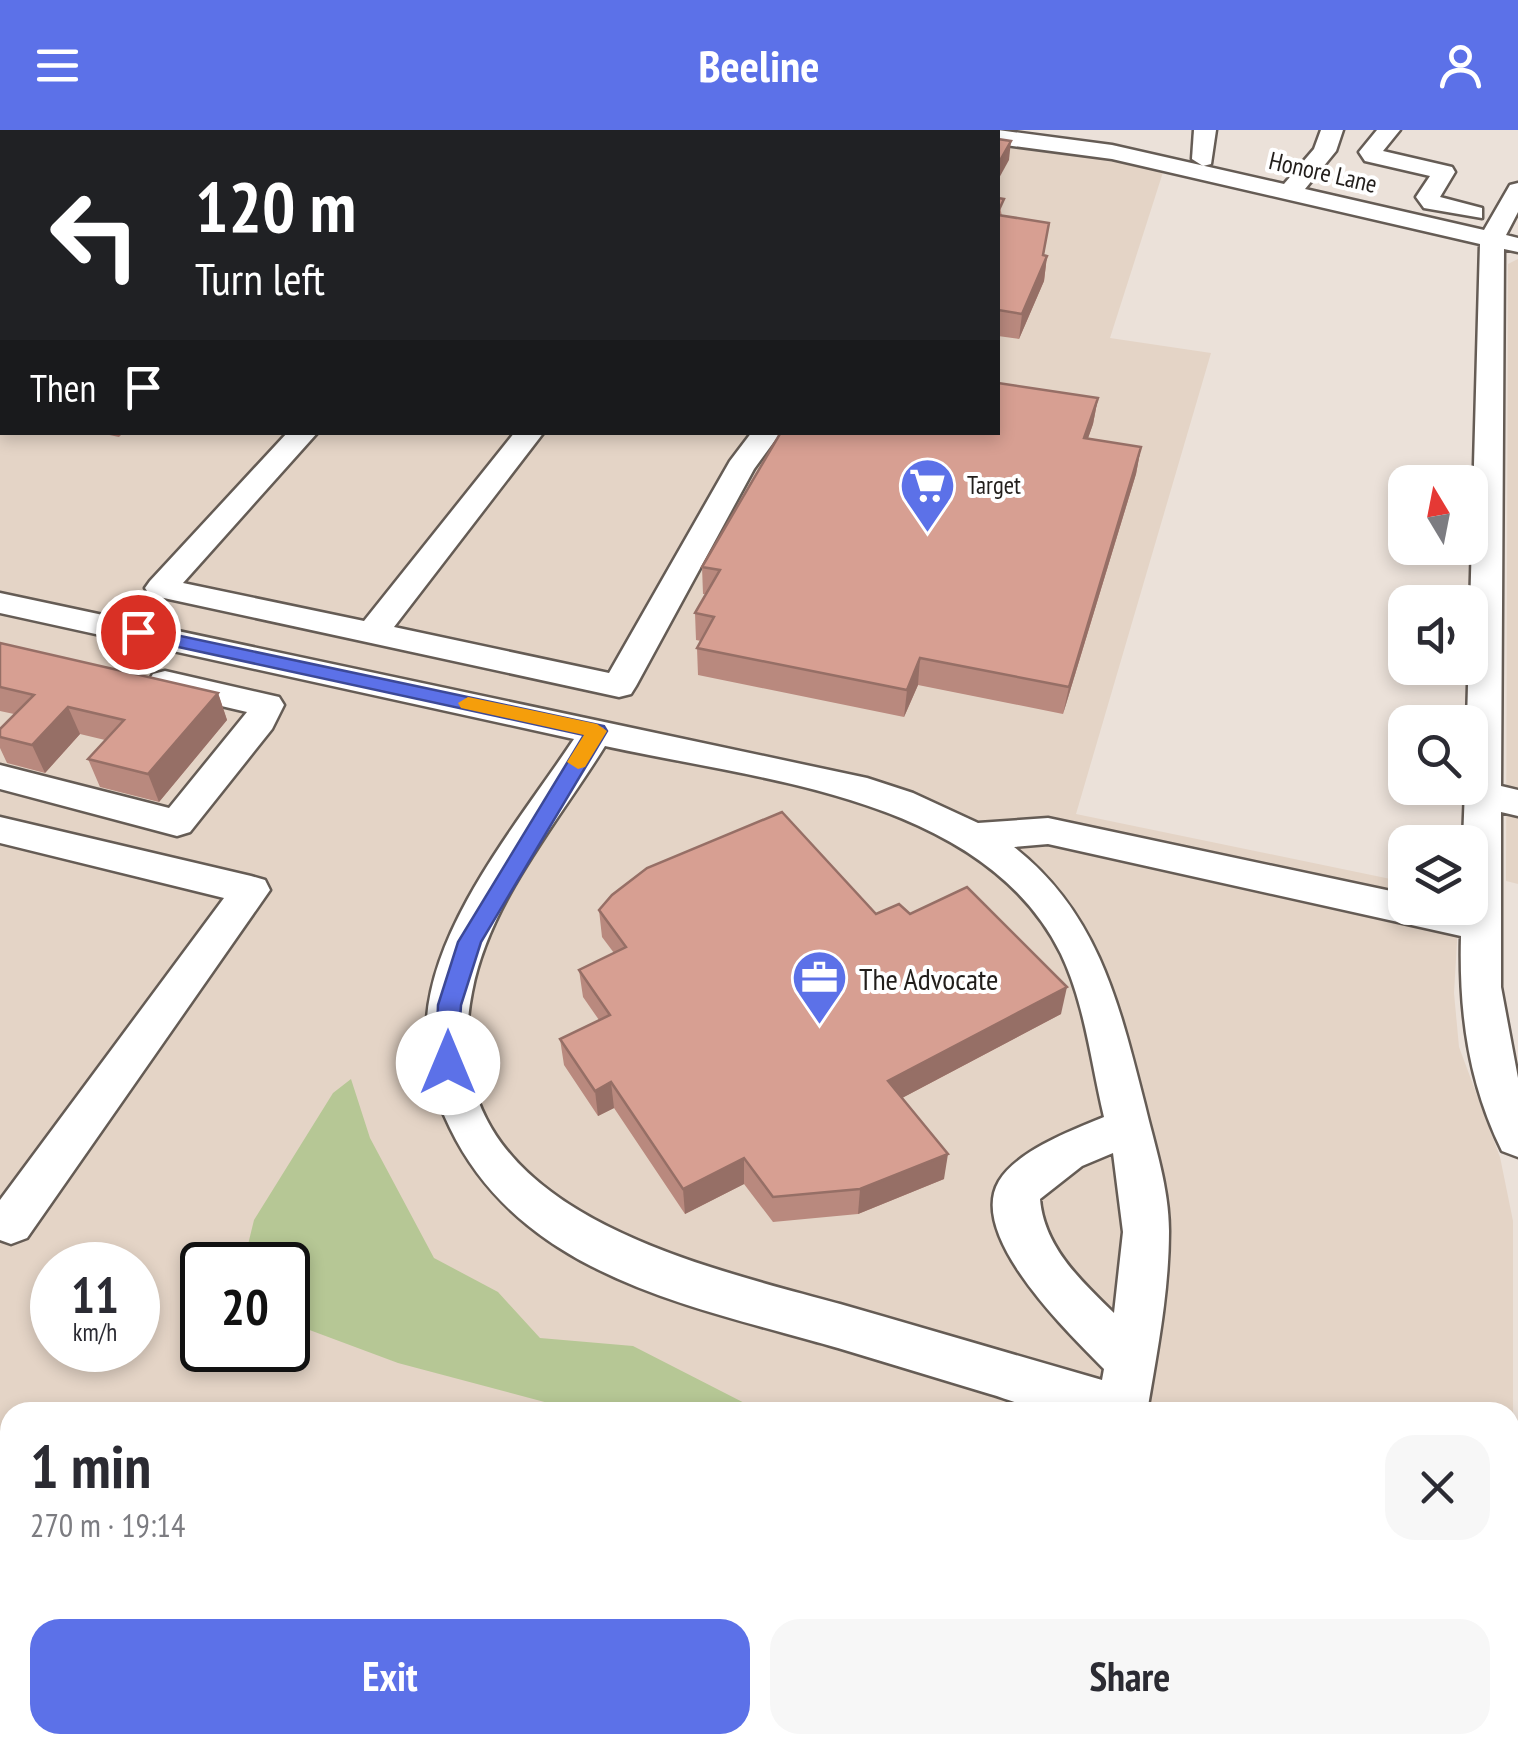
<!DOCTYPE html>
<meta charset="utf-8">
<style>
body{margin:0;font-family:"PT Sans Narrow",sans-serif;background:#f7f7f7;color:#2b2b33;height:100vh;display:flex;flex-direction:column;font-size:38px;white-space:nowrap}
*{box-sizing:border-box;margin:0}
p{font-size:32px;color:#7c7c81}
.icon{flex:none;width:55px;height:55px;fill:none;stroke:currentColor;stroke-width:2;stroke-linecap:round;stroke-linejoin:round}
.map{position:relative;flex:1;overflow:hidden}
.side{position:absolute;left:0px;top:1272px;width:1520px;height:352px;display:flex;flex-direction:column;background:#fff;border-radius:30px 30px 0 0;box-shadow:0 5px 15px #0003}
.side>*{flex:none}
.hud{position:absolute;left:0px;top:0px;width:1000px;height:305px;box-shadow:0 5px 15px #0003;background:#202124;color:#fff;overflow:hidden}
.needle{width:65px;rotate:350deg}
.buttons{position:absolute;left:1388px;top:335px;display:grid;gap:20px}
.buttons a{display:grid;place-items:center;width:100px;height:100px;border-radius:20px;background:#fff;box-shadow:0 5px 15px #0003;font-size:50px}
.speed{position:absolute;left:30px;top:1112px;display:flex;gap:20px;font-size:50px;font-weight:700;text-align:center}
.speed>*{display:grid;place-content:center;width:130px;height:130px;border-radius:50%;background:#fff;box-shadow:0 5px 15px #0003;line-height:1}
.speed small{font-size:25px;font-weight:400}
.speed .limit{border:5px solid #111;border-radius:15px;background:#fff;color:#111}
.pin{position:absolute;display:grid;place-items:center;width:85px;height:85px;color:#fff;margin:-42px;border:5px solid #fff;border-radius:50%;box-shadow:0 2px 10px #0007}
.me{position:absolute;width:110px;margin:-55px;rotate:0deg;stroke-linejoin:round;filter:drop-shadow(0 0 8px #0008)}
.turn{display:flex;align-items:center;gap:35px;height:210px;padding:0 30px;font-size:45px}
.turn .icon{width:130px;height:130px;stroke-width:2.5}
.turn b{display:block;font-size:70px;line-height:85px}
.then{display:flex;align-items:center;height:95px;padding:0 30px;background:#0003;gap:20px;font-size:38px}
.round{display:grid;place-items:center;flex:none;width:105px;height:105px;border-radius:30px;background:#f7f7f7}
.summary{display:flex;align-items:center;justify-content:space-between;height:170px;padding:0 30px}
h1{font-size:60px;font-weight:700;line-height:75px}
.action{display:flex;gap:20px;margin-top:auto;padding:20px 30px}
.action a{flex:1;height:115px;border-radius:30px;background:#5c71e8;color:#fff;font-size:40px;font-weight:700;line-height:115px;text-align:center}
.action a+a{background:#f7f7f7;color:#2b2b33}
header{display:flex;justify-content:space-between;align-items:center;height:130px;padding:0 30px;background:#5c71e8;color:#fff;font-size:45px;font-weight:700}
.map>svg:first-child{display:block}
</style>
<header><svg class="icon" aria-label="menu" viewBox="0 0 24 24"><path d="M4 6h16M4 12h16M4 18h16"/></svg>Beeline<svg class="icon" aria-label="person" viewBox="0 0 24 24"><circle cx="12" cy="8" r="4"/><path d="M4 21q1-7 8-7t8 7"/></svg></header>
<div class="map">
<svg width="1518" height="1623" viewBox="0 0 1518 1623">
<rect width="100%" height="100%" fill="#ebe1d9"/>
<!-- built -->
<g fill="#e4d4c6" fill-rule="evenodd">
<path d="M301,0H922L942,2H297Z"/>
<path d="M998,10L1164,39L1110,208L1211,223L1076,684L1405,752V778H1459L1454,863L1459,917L1500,1027L1513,1091V1623H0V241L2,302H998ZM52,1135H138V1220H52ZM202,1135H288V1220H202ZM10,1282H1510V1615H10Z"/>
<path d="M1518,129V754L1506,751L1508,134Z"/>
</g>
<!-- water -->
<path fill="#b6c795" d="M351,949L370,1008L434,1128L498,1162L540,1208L633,1216L762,1282H582L398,1233L288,1192V1135H243L254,1090L333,963Z"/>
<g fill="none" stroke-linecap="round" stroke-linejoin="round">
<defs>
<g id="minor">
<path d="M289,0H329L330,2H291Z"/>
<path d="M537,0H576L577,2H539Z"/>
<path d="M933,0H973L974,2H935Z"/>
<path d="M998,0L1112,15L1284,54L1314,19L1321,0H1343L1336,21L1305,59L1484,100L1510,55L1518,53V82L1506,105L1518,108V122L1504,119L1501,656L1518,660V686L1501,682V857L1518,948V1027L1502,1021C1468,952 1459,882 1461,806L1048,714L1014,717C1099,784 1119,874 1145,975C1155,1017 1169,1058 1169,1101C1169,1162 1157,1223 1147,1282C1117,1282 1086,1285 1056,1282C1034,1281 1011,1270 990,1264C939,1249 889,1233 838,1218C692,1176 522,1147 450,998C433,963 423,928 427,888C435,790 521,689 574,609L0,483V463L867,648L913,663L978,693L1048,688L1405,764V778H1470V712H1463L1465,658H1470L1467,592L1480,114L1112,29L998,14V2H990ZM605,616C758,650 983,666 1061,824C1085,874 1091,933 1104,987C1072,1000 1017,1021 999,1051C966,1106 1071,1205 1104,1239L1102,1250C1015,1225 927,1199 840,1174C688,1132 429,1077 472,862C489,772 558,692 605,616ZM1113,1023L1123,1102L1114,1183C1081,1151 1044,1117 1040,1069L1082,1036Z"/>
<path d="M1194,0H1216L1211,34L1203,36L1192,29Z"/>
<path d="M1377,0H1400L1383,21L1452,37L1455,42L1440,67L1482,78V88L1424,78L1416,67L1430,46L1365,31L1359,22Z"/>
<path d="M0,25L2,26V40L0,39Z"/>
<rect x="0" y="97" width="2" height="15"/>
<path d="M2,146V163L0,164V147Z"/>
<path d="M0,211L2,212V228H0Z"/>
<path d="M288,302H318L183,453L364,491L515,302H544L394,497L609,543L730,331L752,302H781L754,339L636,556L631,564L619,567L150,465L145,458L150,451Z"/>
<path d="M165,541L279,567L284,575L272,599L190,702L177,706L0,659V635L169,678L247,582L153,560L148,552L153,544Z"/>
<path d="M0,687L251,746L265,750L270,760L27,1108L11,1114L0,1110V1070L224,768L0,713Z"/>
<path d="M1518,1482V1538L1510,1540V1484Z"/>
<path d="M10,1594V1615H59L56,1623H0V1611Z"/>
<path d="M363,1615H421L418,1623H360Z"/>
<path d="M480,1615H538L535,1623H477Z"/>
<path d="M929,1615H1010L1013,1623H932Z"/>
<path d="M1039,1615H1097L1096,1623H1038Z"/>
<rect x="1447" y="1615" width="58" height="8"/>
</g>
<path id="major" d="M2,195V216L0,217V196Z"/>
</defs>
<!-- minor casing -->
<use href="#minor" stroke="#655c55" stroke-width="5"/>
<!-- major casing -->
<use href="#major" stroke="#846d14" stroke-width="5"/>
<!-- minor -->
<use href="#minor" fill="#fff" fill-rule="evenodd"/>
<!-- major -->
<use href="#major" fill="#d4c170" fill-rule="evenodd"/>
</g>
<!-- wall -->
<g fill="#b9897e">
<path d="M609,0H801L800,2H629Z"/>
<path d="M2,45V93H0V47Z"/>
<path d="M998,68L1002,86L1044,125L1047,126L1044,151L1019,209L998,206Z"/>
<path d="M1098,268L1093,294L1088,308L1141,317L1136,344L1063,584L918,555L904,587L698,545L697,518L701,511L696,510L695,483L706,464H703L702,437Z"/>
<path d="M95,302H124L119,307Z"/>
<path d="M0,513L218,563L227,590L159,672L100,657L88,629L105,610L80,604L45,643L7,633L0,618V599L14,584L0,581Z"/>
<path d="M599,780L910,784L1061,884L902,968L944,1049L858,1084L773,1092L744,1054L685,1084L614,978L598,986L564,935L560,909L599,890L583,867L579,840L614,823L602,807Z"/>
</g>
<!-- shaded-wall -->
<g fill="#966f66">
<path d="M786,0H801L800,2H786Z"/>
<path d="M1011,11L1009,30L998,50V34Z"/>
<path d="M1049,93L1041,141L1047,126L1044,151L1019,209L1022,184Z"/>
<path d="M1098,268L1093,294L1079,334L1084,308Z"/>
<path d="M1141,317L1136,344L1063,584L1069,557Z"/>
<path d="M920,528L918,555L904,587L907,560Z"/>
<path d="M218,563L227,590L159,672L148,644Z"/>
<path d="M68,577L80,604L45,643L32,615Z"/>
<path d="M1067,857L1061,884L885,977L888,951Z"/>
<path d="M611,952L614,978L598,986L595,961Z"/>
<path d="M948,1024L944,1049L858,1084L860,1059Z"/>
<path d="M744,1028V1054L685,1084L683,1059Z"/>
</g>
<!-- building -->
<g fill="#d79f92" stroke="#966f66" stroke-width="2.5">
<path d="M998,9L1011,11L998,34Z"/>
<path d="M2,45V76H0V47Z"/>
<path d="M998,68L1004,69L998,82Z"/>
<path d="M998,85L1049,93L1043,125L1047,126L1022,184L998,180Z"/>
<path d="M998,253L1098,268L1084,308L1141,317L1069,557L920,528L907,560L697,518L714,487L695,483L720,440L702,437L781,302H998Z"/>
<path d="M0,513L218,563L148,644L88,629L124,590L68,577L32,615L0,607V599L34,565L0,557Z"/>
<path d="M782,682L876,784L899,774L910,784L967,757L1067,857L888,951L948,1024L860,1059L773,1067L744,1028L683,1059L611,952L595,961L560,909L610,885L579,840L626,817L599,780L612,765L647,738Z"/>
</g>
<!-- route -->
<path fill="#5c71e8" stroke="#3c4997" stroke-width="2.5" d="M138,497L604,596L607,601L481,812L461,875L457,940L448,943L436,933L438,875L458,812L584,605L132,507L129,502Z"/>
<!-- slow -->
<path fill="#f59e0b" d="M468,567L597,594L607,601L585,637L578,639L567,632L584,605L461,578L458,573Z"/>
<!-- icons -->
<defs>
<symbol id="supermarket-pin" viewBox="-11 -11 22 30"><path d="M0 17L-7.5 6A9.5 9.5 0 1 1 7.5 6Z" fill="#5c71e8" stroke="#fff"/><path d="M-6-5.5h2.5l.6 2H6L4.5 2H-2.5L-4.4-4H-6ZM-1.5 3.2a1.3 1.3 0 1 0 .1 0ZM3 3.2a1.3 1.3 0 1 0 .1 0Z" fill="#fff"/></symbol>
<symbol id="office-pin" viewBox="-11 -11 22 30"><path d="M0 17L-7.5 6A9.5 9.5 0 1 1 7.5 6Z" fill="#5c71e8" stroke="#fff"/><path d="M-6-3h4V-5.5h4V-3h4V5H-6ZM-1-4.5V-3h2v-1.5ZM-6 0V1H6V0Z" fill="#fff"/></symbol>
</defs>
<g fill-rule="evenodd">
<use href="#supermarket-pin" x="896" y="324" width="63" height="86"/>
<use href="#office-pin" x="788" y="816" width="63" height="86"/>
</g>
<g text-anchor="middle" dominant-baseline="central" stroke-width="8" stroke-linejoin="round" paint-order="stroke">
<!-- far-street labels -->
<g font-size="25" fill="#221e1b" stroke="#fff">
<text transform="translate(1323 42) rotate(13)">Honore Lane</text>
</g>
<!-- far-poi labels -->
<g font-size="25" fill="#221e1b" stroke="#fff" text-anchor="start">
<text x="967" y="355">Target</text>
</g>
<!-- poi labels -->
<g font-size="30" fill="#221e1b" stroke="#fff" text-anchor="start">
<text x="859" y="848">The Advocate</text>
</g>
</g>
</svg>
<div class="buttons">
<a><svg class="needle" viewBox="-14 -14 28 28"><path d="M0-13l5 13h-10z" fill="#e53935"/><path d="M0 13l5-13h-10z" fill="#7c7c81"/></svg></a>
<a><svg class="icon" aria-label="sound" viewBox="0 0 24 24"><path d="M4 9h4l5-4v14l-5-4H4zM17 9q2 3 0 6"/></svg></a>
<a><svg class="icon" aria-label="search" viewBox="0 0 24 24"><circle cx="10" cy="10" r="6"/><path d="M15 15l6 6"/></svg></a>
<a><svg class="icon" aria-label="layers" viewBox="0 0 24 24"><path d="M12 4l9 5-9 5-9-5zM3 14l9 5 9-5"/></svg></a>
</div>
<div class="speed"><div>11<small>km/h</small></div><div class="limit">20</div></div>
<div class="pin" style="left:138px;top:502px;background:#d93025"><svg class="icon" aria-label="arrive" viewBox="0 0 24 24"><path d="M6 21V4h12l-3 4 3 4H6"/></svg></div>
<svg class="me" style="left:448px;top:933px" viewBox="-20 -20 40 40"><circle r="19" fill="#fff"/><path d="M0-13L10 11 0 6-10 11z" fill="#5c71e8"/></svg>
<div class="hud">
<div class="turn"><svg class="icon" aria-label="left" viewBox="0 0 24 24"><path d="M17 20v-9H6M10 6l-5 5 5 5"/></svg><div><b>120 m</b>Turn left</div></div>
<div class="then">Then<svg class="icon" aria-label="arrive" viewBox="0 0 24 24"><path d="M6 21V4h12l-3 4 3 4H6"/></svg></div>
</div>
<section class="side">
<div class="summary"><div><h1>1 min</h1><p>270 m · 19:14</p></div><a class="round"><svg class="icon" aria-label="close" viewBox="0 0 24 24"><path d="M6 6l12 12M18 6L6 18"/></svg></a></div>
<div class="action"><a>Exit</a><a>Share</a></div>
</section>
</div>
